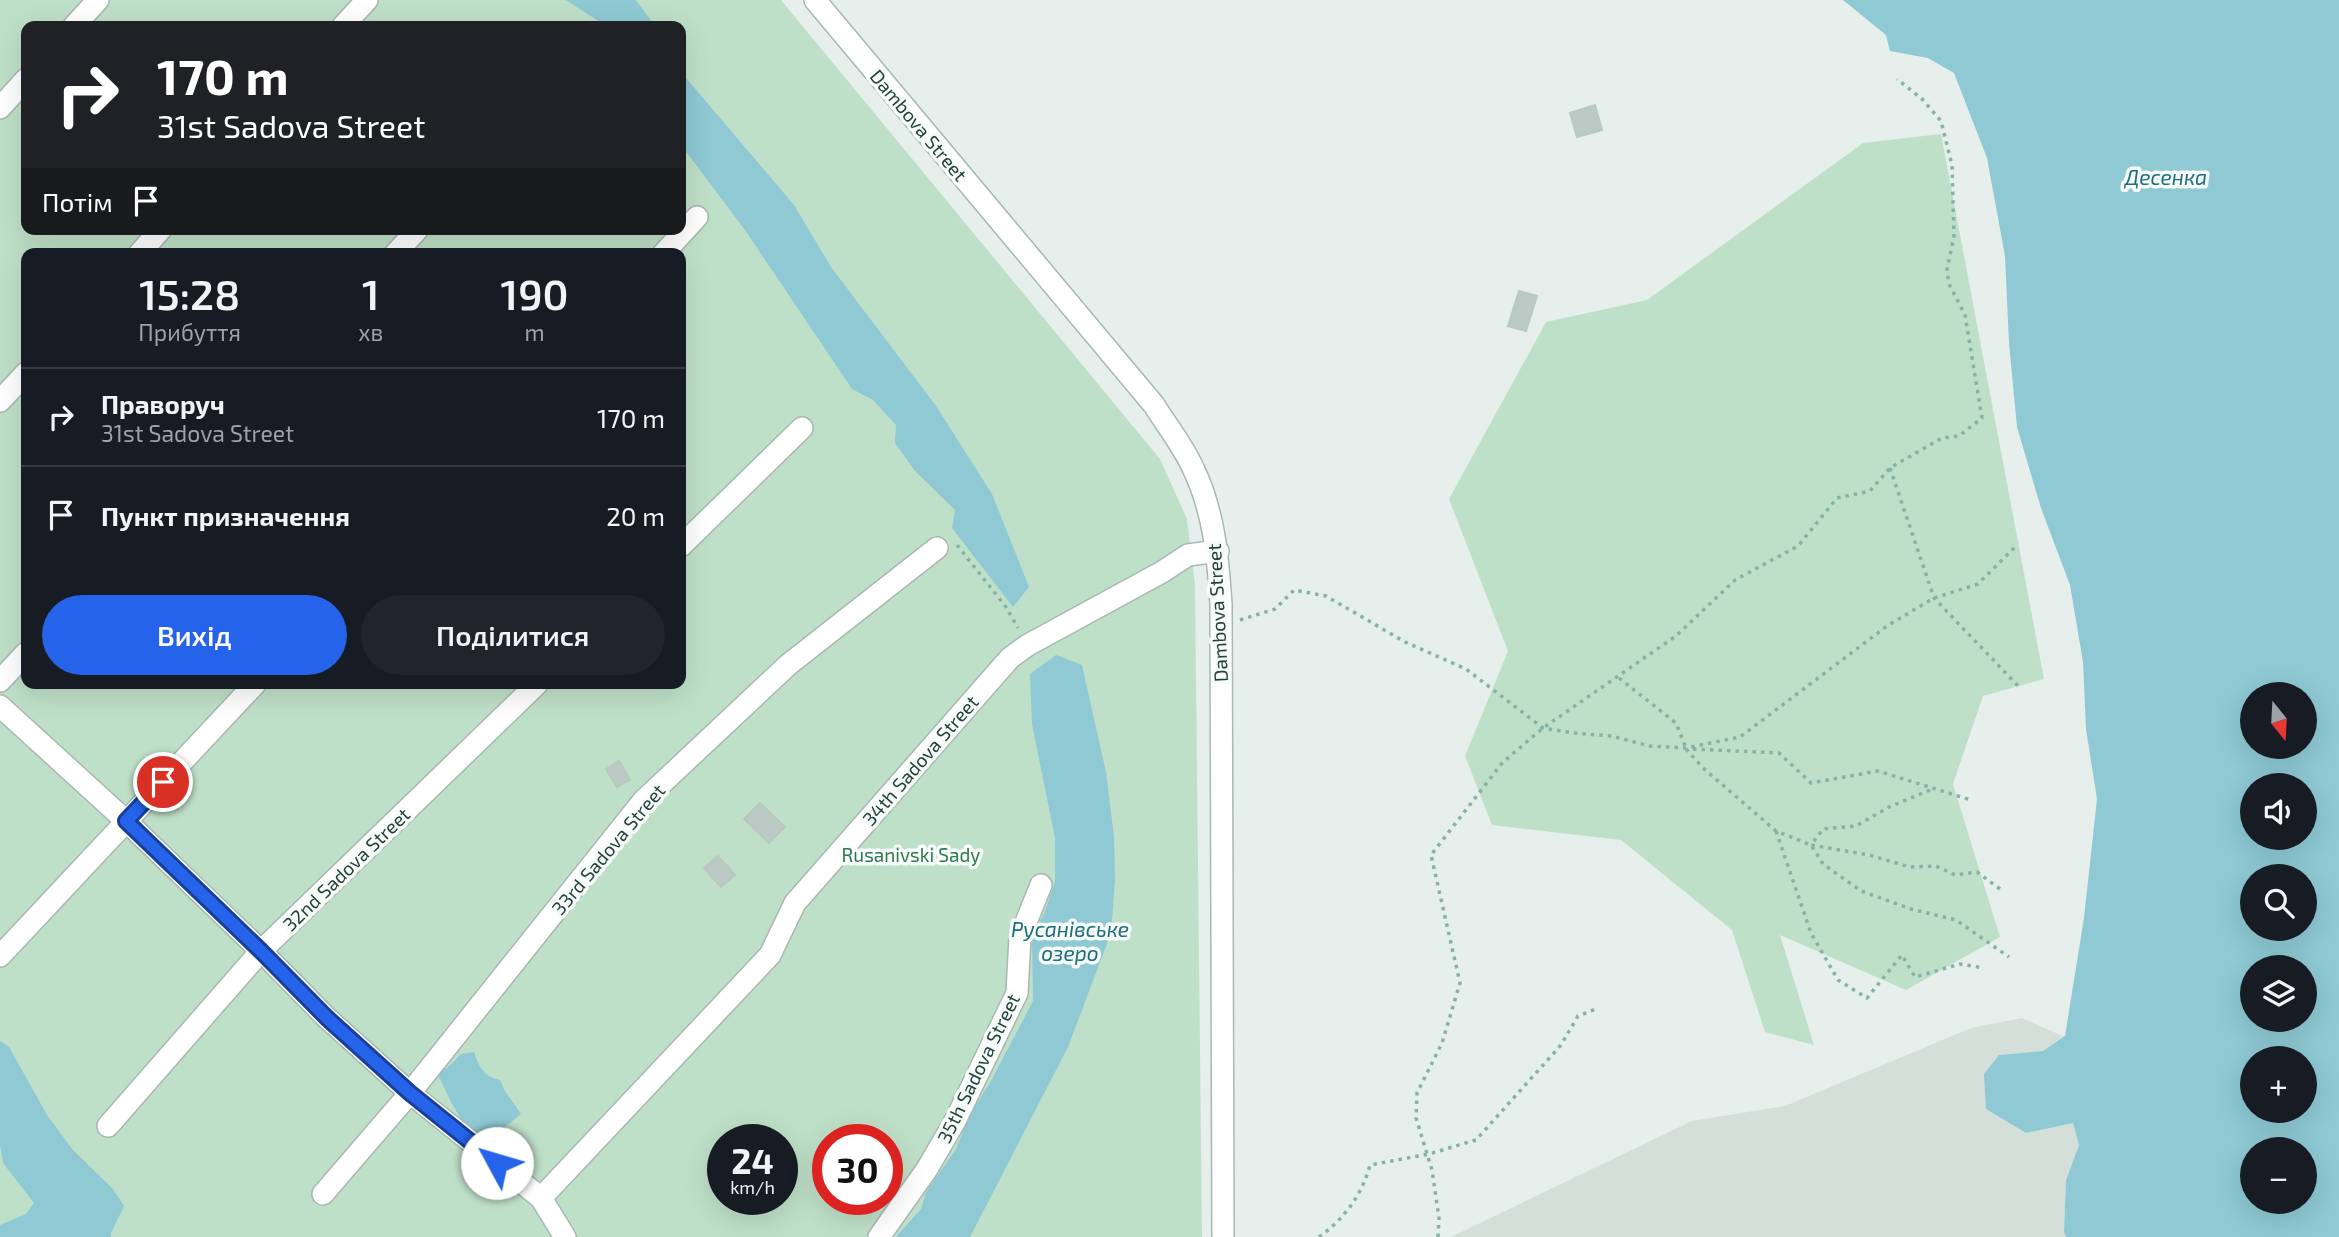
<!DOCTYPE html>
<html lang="uk">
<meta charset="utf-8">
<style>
body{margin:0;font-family:"Exo 2",sans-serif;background:#20242c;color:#f1f3f6;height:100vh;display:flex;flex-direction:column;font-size:26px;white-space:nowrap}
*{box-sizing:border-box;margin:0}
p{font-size:23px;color:#9ea1a6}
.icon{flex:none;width:38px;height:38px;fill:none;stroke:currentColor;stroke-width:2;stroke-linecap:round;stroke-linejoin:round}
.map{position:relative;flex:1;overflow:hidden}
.side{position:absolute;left:21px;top:248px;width:665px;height:441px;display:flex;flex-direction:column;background:#171b24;border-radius:14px;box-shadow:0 7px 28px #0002}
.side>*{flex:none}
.top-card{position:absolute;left:21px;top:21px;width:665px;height:214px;border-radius:14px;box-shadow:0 7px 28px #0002;background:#202124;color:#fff;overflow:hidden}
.needle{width:46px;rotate:162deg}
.controls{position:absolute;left:2240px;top:682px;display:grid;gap:14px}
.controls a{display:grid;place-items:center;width:77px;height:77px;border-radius:50%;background:#171b24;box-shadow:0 7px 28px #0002;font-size:35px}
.speed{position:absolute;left:707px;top:1124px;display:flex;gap:14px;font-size:35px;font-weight:700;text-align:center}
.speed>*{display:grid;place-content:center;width:91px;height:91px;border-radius:50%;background:#171b24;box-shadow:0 7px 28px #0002;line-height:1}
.speed small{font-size:18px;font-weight:400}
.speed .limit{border:10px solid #d22;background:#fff;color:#111}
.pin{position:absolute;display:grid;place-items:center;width:60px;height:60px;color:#fff;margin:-30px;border:4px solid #fff;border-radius:50%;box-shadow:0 2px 7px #0007}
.me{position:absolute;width:77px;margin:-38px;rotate:309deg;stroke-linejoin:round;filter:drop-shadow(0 0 5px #0008)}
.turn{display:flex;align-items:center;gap:24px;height:147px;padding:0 21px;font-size:32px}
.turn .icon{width:91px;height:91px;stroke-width:2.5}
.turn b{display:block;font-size:49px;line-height:60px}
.then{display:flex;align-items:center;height:66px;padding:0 21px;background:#0003;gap:14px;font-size:26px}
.eta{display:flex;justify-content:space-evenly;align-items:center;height:119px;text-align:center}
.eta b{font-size:42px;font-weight:600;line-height:49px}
.action{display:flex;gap:14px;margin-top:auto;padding:14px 21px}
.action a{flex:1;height:80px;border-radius:42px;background:#2563eb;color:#fff;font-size:28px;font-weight:600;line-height:80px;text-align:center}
.action a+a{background:#20242c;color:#f1f3f6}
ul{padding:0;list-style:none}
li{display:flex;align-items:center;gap:21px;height:98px;padding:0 21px;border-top:2px solid #363941}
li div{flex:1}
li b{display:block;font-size:26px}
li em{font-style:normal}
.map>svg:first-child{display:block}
</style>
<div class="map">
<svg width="2339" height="1237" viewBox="0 0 2339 1237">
<rect width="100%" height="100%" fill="#e6efeb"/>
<!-- built -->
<path fill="#d4dfda" d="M2022,1018L2065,1037L2043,1051L1999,1055L1986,1109L2026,1133L2073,1122L2079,1145L2066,1180L2064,1232L2066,1237H1451L1692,1121L1785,1106L1971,1028Z"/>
<!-- green -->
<g fill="#bfe0c8" fill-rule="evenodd">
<path d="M0,0H781L1160,459L1187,519L1195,585L1202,1237H0ZM26,26H681V229H26ZM26,254H681V684H26ZM723,1139H782V1199H723ZM828,1139H887V1199H828Z"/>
<path d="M1941,134L2044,679L1983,696L1953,784L2000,937L1906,990L1780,935L1814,1045L1765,1032L1732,930L1621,840L1492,825L1465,756L1508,651L1449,499L1546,322L1647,300L1863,143Z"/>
</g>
<!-- water -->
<g fill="#8ec9d4" fill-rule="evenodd">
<path d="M566,0H636L655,26H606Z"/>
<path d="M1843,0H2339V1237H2066L2064,1232L2066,1180L2079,1145L2073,1123L2026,1133L1986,1109L1984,1074L1999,1055L2043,1051L2065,1036L2084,918L2097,799L2086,729L2083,662L2070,585L2041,508L2017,427L2009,343L2005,256L1987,158L1954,73L1928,58L1890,51L1886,35ZM2252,695H2305V747H2252ZM2252,786H2305V838H2252ZM2252,877H2305V929H2252ZM2252,968H2305V1020H2252ZM2252,1059H2305V1111H2252ZM2252,1150H2305V1202H2252Z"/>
<path d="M681,72L794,205L831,267L936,406L992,494L1029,587L1013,607L952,528L955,510L915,471L895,443L896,425L873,400L852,389L745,230L681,145Z"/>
<path d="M1056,655L1082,665L1106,772L1114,837L1115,880L1111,933L1068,1047L970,1237H896L921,1209L926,1192L956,1149L969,1116L991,1081L1033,1001L1032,936L1044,914L1055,882V838L1032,724L1030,674Z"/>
<path d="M0,1041L9,1047L47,1115L73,1150L113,1189L124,1206L111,1233V1237H0V1225L26,1214L34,1203L3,1163L0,1145Z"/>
<path d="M474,1052C479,1067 484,1077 500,1080L505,1091L521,1114C504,1128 493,1139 470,1134L452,1104L436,1071L447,1068L461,1054Z"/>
</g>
<!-- building -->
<g fill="#bbcac4" stroke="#b8c9c2" stroke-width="2">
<path d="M1595,105L1602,130L1577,137L1570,113Z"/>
<path d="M1519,291L1537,296L1526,331L1508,326Z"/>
<path d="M619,761L630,780L617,787L606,769Z"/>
<path d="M760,803L785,827L769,843L744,819Z"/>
<path d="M718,856L735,875L721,887L704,868Z"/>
</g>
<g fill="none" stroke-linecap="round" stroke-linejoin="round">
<defs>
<g id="minor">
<path d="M815,0L1154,405C1167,426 1184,447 1194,470C1214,512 1218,558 1221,604L1223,1237"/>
<path d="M74,26L98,0"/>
<path d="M343,26L367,0"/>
<path d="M0,108L26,79"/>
<path d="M139,254L161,229"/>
<path d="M395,254L418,229"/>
<path d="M663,254L697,217"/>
<path d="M0,401L26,373"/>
<path d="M681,546L802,428"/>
<path d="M0,681L26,653"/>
<path d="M0,706L126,821L261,951L327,1018L410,1093L541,1198L565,1237"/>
<path d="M0,956L255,684"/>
<path d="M108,1126L261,951L537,684"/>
<path d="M323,1194L410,1093L643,801L788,665L937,548"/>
<path d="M541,1198L770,955L795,903L1010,658L1028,645L1162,572L1188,555L1218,551"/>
<path d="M879,1237L927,1169L955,1121L1017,993L1020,937L1041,885"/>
</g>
</defs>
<!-- minor casing -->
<use href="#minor" stroke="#a8b8b2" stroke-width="24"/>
<!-- path -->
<g stroke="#86b3a5" stroke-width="3.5" stroke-dasharray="3.5 5" stroke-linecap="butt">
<path d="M1890,468L1934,598L2021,689"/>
<path d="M957,545L1006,607L1018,628"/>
<path d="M1240,620L1275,609L1294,590L1326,596L1405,642L1466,669L1543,728L1573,733L1611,736L1650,746L1686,748L1740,737L1887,626L1934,598L1978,584L2015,547"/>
<path d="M1619,678L1676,723L1686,748"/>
<path d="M1686,749L1703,768L1776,831L1811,845L1823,864L1861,891L1911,909L1956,920L2009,957"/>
<path d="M1693,749L1779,753L1811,783L1878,771L1971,800"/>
<path d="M1930,790L1889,807L1856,826L1823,829L1811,845L1869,855L1910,867L1936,866L1955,875L1977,872L2000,889"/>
<path d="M1776,831L1811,933L1838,980L1867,998L1902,955L1915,977L1960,964L1984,968"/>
<path d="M1319,1237C1344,1219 1362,1195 1370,1165L1429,1154L1476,1140L1561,1045L1578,1016L1596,1009"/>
<path d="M1438,1237L1439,1218L1432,1170L1416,1118L1417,1093L1442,1043L1460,983L1431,855L1503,762L1543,728L1676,636L1735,580L1798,546L1837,498L1870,491L1890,468L1942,438L1959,436L1982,418L1965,315L1949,284L1947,270L1954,236L1952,165L1941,121L1922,99L1897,79"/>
</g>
<!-- minor -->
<use href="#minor" stroke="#fff" stroke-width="21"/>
</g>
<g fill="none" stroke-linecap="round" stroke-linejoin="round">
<defs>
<path id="route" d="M163,782L126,821L261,951L327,1018L410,1093L497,1163"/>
</defs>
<!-- route casing -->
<use href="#route" stroke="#184099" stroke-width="18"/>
<!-- route -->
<use href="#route" stroke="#2563eb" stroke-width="12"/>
</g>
<g text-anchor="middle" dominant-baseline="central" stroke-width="7" stroke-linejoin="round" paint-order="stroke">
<!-- street labels -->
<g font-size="19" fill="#24423a" stroke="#f7fbf9">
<text transform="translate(919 125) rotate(50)">Dambova Street</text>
<text transform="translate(1217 613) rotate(-93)">Dambova Street</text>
<text transform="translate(920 760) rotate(-49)">34th Sadova Street</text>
<text transform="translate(608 849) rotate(-50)">33rd Sadova Street</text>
<text transform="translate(346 869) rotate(-44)">32nd Sadova Street</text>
<text transform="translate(978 1068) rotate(-64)">35th Sadova Street</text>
</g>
<!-- park labels -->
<g font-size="19" fill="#2d7a4b" stroke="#f7fbf9">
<text x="911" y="854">Rusanivski Sady</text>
</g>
<!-- water labels -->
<g font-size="21" font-style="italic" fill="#1c6f80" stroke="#f7fbf9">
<text x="2166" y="176">Десенка</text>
<text x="1070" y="928">Русанівське<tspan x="1070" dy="24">озеро</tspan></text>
</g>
</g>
</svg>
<div class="controls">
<a><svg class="needle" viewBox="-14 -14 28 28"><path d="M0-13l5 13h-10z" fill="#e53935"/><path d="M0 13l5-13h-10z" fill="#9ea1a6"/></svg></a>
<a><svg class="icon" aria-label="sound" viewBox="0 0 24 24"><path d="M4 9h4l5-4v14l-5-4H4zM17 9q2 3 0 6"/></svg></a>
<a><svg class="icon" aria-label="search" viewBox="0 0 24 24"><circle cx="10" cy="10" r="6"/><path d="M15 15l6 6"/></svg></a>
<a><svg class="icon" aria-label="layers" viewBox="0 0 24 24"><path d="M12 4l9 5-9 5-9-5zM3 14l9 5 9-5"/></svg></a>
<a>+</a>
<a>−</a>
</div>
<div class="speed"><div>24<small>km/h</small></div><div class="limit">30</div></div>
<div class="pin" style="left:163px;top:782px;background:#d93025"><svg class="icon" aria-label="arrive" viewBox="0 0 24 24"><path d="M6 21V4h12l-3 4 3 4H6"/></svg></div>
<svg class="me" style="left:497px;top:1163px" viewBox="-20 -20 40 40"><circle r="19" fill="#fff"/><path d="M0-13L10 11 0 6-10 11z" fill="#2563eb"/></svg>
<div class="top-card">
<div class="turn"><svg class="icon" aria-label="right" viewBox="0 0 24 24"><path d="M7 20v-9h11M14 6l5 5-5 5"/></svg><div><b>170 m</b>31st Sadova Street</div></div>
<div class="then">Потім<svg class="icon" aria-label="arrive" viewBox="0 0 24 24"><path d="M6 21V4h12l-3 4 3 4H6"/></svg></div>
</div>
<section class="side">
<div class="eta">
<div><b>15:28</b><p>Прибуття</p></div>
<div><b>1</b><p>хв</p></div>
<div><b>190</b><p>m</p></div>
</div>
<ul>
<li><svg class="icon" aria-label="right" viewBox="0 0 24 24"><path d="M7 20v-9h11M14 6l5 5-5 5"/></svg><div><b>Праворуч</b><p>31st Sadova Street</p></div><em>170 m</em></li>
<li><svg class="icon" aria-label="arrive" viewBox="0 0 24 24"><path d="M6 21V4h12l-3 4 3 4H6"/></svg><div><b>Пункт призначення</b></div><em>20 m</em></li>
</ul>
<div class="action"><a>Вихід</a><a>Поділитися</a></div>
</section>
</div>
